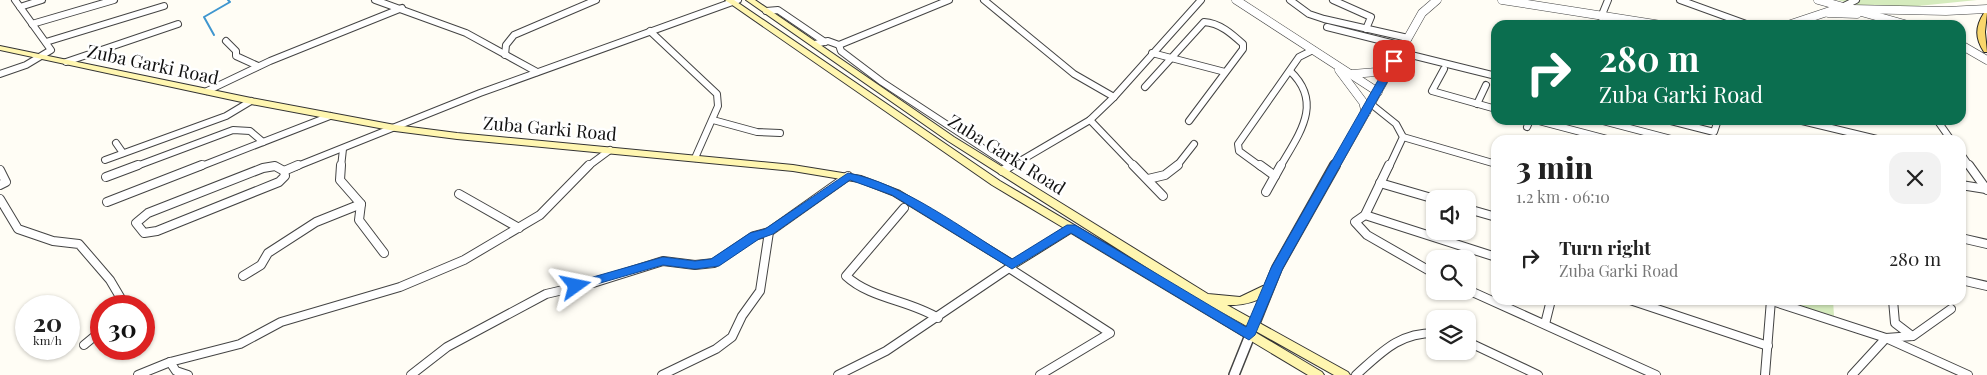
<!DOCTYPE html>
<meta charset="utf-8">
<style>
body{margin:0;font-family:"Playfair Display",serif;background:#f2f2f2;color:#222;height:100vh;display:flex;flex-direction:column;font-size:19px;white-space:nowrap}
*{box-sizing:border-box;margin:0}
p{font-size:16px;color:#767676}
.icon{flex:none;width:28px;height:28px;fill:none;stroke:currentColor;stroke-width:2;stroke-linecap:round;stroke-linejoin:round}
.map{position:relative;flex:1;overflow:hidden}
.side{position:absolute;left:1491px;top:135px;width:475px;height:170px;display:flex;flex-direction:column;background:#fff;border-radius:15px;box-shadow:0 1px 4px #0004}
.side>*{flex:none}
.top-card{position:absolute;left:1491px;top:20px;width:475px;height:105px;border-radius:15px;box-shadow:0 1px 4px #0004;background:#0b6e4f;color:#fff;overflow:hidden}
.fabs{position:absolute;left:1426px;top:190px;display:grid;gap:10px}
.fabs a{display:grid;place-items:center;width:50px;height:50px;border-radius:10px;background:#fff;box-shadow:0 1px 4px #0004;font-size:25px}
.speed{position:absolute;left:15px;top:295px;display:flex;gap:10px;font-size:25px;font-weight:700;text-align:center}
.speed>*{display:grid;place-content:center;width:65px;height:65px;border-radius:50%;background:#fff;box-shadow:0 1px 4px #0004;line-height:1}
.speed small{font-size:12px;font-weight:400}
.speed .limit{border:8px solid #d22;background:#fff;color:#111}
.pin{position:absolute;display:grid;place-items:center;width:42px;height:42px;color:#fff;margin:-21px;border-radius:10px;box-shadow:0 2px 8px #0006}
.me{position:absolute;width:55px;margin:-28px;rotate:78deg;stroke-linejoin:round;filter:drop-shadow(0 0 4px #0008)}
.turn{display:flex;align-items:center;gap:18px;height:105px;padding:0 25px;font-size:22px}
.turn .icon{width:65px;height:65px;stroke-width:2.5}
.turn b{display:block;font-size:35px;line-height:42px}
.round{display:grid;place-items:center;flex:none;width:52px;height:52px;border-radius:15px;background:#f2f2f2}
.head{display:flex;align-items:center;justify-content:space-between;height:85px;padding:0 25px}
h1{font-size:30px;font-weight:800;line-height:38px}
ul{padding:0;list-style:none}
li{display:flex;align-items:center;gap:15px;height:75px;padding:0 25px}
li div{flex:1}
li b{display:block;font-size:19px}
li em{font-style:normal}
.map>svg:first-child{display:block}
</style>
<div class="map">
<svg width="1987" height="375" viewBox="0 0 1987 375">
<rect width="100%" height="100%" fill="#fffdf5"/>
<!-- green -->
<g fill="#d5ebbd">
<path d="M1837,0H1977L1879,10Z"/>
<path d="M1784,300H1833L1834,316L1784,301Z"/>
</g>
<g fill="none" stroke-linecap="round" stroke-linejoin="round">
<!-- stream -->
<path stroke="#3f96cf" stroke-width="2" d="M214,35L204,17L230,2L228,0"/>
<defs>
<g id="minor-far1">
<path d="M375,0L466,33L537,72"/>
<path d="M984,0L1074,74L1114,97"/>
<path d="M1290,0L1309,14L1324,19L1408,38"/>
<path d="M1333,0L1371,17L1366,29"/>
<path d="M1680,0L1749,25"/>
<path d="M20,7L42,0"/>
<path d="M1842,7L1856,0"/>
<path d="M766,11L778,10L825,42"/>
<path d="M1601,17L1608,0"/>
<path d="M32,24L114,0"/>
<path d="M1327,27L1403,46"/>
<path d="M650,31L717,94L718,106L695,158"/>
<path d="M226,41L236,51V56L258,66"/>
<path d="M46,42L164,6"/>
<path d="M815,44L828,41L839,45L949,0"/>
<path d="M839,45L841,51L882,82L1010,166"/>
<path d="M1399,52L1496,76"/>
<path d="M1152,53L1225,72"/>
<path d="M505,55L506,45L514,35L596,0"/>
<path d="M66,62L178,24"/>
<path d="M1444,69L1432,91L1496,109"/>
<path d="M0,74L26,65L51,50L15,0"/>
<path d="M1145,87L1204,22C1220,23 1232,34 1243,44V49L1189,121"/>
<path d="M207,91L270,61L402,8"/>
<path d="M1371,104L1396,124L1403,137L1389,167"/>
<path d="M1477,104L1486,85"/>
<path d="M713,120L757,132L780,133"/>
<path d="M1090,120L1135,167"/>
<path d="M1535,120L1611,140"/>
<path d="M1599,120L1675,140"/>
<path d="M1667,120L1714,132L1718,120"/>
<path d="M1937,120L1951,140"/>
<path d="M1802,121L1881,140"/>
<path d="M1527,127L1530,120"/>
<path d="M1403,137L1496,164"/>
<path d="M116,143L123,153"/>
<path d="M1961,154L1970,167"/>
<path d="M105,160L226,116L251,101"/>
<path d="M134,167L233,130L250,131L263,142"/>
<path d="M199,167L330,116"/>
<path d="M272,167H276"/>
<path d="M295,167L480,93L738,0"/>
<path d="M341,167L343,149"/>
<path d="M587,167L610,150"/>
<path d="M1010,167L1090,120L1114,97L1201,0"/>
<path d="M1176,167L1194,144"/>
<path d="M1261,167L1239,151L1238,144L1299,57L1313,50"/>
<path d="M1280,167C1299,134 1324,103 1290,71"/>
</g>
<g id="minor">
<path d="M341,165L340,180L361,204L359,220L384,253"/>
<path d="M1133,165L1163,196"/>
<path d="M1260,165L1275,176"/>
<path d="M1389,165L1365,215L1355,222L1367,235L1435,274"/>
<path d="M1969,165L1987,190"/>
<path d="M275,166L284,171L285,176L279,182L157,231L144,233L136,223L148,213L263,168Z"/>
<path d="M0,170L6,182L0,185"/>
<path d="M284,171L298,165"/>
<path d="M1002,171L1012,165"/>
<path d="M106,177L138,165"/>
<path d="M1148,179L1165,175L1178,165"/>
<path d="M1380,183L1435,199"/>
<path d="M1961,185L1986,189"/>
<path d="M1266,192L1281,165"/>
<path d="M459,194L519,228"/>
<path d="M0,199L18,229L53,241L79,244L110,280L123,302L121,306"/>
<path d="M107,202L202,165"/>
<path d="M904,208L846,276C871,299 909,300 938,318"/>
<path d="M1468,209L1496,217"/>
<path d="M1365,215L1496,257"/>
<path d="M1961,238L1987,244"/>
<path d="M1013,265L1009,268L1110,333L1040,375"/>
<path d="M243,276L261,265L268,253L316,222L361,204"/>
<path d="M1961,280L1987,286"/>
<path d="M1468,290L1656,375"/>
<path d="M1630,300L1768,346"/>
<path d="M1769,300L1886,338L1913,336L1951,309"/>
<path d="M1893,300L1895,323L1912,336"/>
<path d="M1545,324L1551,300"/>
<path d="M1468,342L1538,375"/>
<path d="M84,345L101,331"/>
<path d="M138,375L170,362"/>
<path d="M188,375L176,371L170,362L240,344L281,322L400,287L464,260L540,215L589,165"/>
<path d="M411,375L447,347L546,294L593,283L663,261L695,265L714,263L754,236L769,232"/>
<path d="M662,375L716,349L732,337L742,316L760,291L769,232L848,176"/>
<path d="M838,375L886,351L1009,268"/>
<path d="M1356,375C1382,352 1398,333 1435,333"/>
<path d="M1765,375L1771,300"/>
<path d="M1852,375L1886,338L1968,375"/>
</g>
<g id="tertiary-far1">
<path d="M1236,0L1378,92"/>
<path d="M1502,0L1661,25"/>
<path d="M1818,0L1908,25"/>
<path d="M1852,9L1946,11L1987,9"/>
<path d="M1828,13L1857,14"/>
<path d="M1788,25L1842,7"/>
<path d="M1961,45L1987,60"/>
<path d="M1339,70L1363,102L1366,113"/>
<path d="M1352,74L1389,71"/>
<path d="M1335,167L1422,13L1437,0"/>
</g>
<path id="tertiary" d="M1234,375L1277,268L1335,165"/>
<path id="secondary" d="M725,0H734L1000,181L1162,277L948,141L746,0H755L954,137L1208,294L1240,297L1263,286H1271L1273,289C1263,301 1242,306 1227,305L1348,372L1350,375H1334L1211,306L1322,372L1324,375H1308L1071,233L1013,269L892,195L859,182L793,171L457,139L395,131L251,104L0,50V46L251,98L395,125L457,133L793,165L861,176L900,191L1013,260L1064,228L992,185Z"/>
<path id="primary" d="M1984,13H1987L1985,32L1987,52H1984C1975,38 1975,27 1984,13Z"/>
</defs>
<!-- minor-far1 casing -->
<use href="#minor-far1" stroke="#444" stroke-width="8"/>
<!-- minor casing -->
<use href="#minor" stroke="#444" stroke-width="10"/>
<!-- tertiary-far1 casing -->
<use href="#tertiary-far1" stroke="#444" stroke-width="9"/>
<!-- tertiary casing -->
<use href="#tertiary" stroke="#444" stroke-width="12"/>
<!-- secondary casing -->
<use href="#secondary" stroke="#333" stroke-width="2"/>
<!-- primary casing -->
<use href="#primary" stroke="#222" stroke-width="2"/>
<!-- minor-far1 -->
<use href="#minor-far1" stroke="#fff" stroke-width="6"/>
<!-- minor -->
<use href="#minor" stroke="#fff" stroke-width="8"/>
<!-- tertiary-far1 -->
<use href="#tertiary-far1" stroke="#fff" stroke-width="8"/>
<!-- tertiary -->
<use href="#tertiary" stroke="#fff" stroke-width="9"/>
<!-- secondary -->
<use href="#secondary" fill="#fff6b0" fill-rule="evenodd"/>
<!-- primary -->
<use href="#primary" fill="#f9d66b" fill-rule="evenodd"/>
</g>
<!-- route -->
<path fill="#1a73e8" stroke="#114b97" d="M1394,58L1399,61L1283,268L1255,335L1249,340L1071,233L1012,269L892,195L850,180L773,234L759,239L719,266L695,269L663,265L576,290L570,286L572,283L663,257L695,261L711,259L750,233L765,229L848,173C903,183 964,230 1012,259L1067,225H1075L1246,327L1271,268L1389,61Z"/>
<g text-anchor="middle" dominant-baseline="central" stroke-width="5" stroke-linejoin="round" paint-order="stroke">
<!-- street labels -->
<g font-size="18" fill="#111" stroke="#fff">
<text transform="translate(153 64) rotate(12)">Zuba Garki Road</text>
<text transform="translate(550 128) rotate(5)">Zuba Garki Road</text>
<text transform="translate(1007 154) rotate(32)">Zuba Garki Road</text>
</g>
</g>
</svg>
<div class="fabs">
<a><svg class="icon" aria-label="sound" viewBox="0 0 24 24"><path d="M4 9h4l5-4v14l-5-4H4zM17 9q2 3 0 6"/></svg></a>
<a><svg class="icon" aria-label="search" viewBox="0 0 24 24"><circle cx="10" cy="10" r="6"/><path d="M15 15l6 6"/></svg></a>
<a><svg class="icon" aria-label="layers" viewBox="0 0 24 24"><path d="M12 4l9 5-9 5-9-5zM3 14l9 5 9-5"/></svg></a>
</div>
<div class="speed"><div>20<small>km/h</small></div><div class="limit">30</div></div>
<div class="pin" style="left:1394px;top:61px;background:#d93025"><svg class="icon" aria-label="arrive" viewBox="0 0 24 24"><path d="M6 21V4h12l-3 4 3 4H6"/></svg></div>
<svg class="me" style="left:576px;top:286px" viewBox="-20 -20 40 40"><path d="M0-17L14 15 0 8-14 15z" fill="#1a73e8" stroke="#fff" stroke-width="4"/></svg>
<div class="top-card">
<div class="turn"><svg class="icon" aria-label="right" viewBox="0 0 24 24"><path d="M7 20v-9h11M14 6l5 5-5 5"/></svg><div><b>280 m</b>Zuba Garki Road</div></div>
</div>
<section class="side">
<div class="head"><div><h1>3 min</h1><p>1.2 km · 06:10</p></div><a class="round"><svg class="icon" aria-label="close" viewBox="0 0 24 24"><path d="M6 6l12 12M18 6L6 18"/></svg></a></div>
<ul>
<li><svg class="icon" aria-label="right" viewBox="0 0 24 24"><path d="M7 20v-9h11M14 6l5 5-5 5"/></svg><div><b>Turn right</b><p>Zuba Garki Road</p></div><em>280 m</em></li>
</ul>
</section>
</div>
